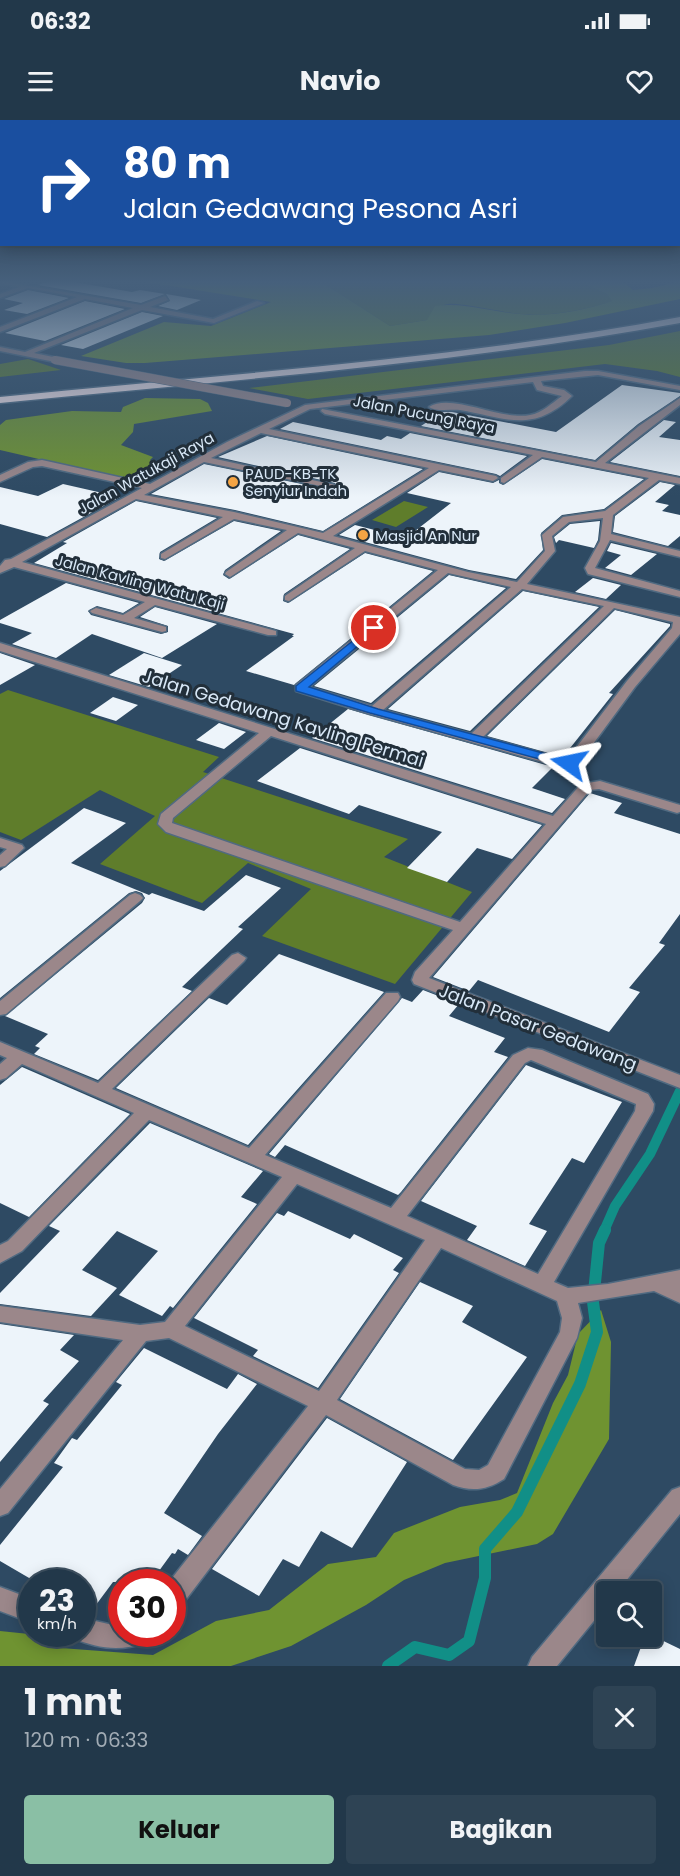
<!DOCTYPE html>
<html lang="id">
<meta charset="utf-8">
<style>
body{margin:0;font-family:Poppins,sans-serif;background:#2e4354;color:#f1f3f6;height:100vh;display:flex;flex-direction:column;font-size:22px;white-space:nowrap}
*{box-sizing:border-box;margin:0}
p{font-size:20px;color:#a2acb5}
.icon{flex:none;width:33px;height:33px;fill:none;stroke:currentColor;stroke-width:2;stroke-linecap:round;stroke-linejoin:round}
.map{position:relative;height:1546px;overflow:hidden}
.sheet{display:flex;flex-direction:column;background:#22384a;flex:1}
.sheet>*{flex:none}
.guide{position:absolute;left:0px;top:0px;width:681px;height:126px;box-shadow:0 3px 15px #0003,0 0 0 2px #3f5262;background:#1a4fa0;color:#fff;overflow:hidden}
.buttons{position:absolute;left:596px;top:1461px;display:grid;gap:12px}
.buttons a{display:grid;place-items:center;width:66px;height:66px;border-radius:6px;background:#22384a;box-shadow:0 3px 15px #0003,0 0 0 2px #3f5262;font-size:30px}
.speed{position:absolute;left:18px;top:1449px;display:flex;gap:12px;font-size:30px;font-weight:700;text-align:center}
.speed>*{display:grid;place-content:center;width:78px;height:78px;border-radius:50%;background:#22384a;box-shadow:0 3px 15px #0003,0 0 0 2px #3f5262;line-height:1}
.speed small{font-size:15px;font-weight:400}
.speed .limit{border:9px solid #d22;background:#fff;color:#111}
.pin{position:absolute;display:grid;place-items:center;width:51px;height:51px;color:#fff;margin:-26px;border:3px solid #fff;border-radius:50%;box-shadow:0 2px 6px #0007}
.me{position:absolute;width:66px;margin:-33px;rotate:282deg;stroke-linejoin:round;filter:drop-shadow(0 0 4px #0008)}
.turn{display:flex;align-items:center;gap:21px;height:126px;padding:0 24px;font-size:27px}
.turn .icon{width:78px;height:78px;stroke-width:2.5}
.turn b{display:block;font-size:42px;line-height:51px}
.round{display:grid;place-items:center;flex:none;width:63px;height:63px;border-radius:6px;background:#2e4354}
.headline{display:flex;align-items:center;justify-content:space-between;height:102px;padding:0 24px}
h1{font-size:36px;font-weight:700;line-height:45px}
.cta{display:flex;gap:12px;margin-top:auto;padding:12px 24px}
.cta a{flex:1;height:69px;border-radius:6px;background:#8abfa5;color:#111;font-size:24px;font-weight:700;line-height:69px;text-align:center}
.cta a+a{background:#2e4354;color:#f1f3f6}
.status{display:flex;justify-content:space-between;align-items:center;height:42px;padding:0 30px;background:#22384a;direction:ltr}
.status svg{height:16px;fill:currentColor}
header{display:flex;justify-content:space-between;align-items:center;height:78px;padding:0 24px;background:#22384a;font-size:27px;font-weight:700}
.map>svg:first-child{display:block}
</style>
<div class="status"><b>06:32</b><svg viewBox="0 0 49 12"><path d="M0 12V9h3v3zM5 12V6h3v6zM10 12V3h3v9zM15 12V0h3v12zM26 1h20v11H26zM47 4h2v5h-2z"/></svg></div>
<header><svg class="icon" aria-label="menu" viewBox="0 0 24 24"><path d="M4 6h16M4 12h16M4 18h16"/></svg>Navio<svg class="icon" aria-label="heart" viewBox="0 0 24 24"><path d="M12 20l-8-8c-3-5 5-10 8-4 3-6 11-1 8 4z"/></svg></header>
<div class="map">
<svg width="680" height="1546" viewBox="0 0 680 1546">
<rect width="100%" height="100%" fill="#2e4a63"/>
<!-- green -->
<g fill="#5f7d2b">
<path d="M320,161H584V164L607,174L613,181C579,191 548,198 512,193C499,191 458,182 448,184C438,185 432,194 427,200L390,206Z"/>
<path d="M680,211V257L657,251L605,244L308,279L249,268L609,225Z"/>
<path d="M28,239L61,250L0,257V244Z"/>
<path d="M404,381L428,387L396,407L372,400Z"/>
<path d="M8,570L219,637L203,652L408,719L384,737L472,772L395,864L262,816L311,769L248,743L202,783L100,744L155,696L100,670L21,720L0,712V574Z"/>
</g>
<!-- forest -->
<g fill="#6f9331">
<path d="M140,161H320L390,206L427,200L435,186C460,182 486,190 510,193C546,198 578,192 612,181L607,174L584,164L582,161H584L625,163L633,170L652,168L680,161V179L565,203L489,215L145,243H126L81,236L164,202L211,206L271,182Z"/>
<path d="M145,278L200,279L208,283L212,291L134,304L133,312L121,325L153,337L150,340L153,344L164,349V352L138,362L0,330V305L6,300L72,291L121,292L123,287Z"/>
<path d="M601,1190L611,1222L609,1319L553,1414L537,1424L445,1443L404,1460L366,1485L291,1526L231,1546H0V1511L29,1514L61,1528L153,1535L216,1501L269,1490L328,1444L376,1437L394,1413L460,1387L500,1380L517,1373L553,1283L568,1255L578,1214Z"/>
</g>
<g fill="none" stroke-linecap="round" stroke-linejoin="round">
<!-- stream-far1 -->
<path stroke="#118f87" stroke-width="10" d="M604,1111L615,1086L650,1034L680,971"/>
<!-- stream -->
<path stroke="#118f87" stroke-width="12" d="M388,1546L415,1527L449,1535L469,1521L485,1458V1429L517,1392L580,1264L597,1212L593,1182L599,1123L605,1110"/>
</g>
<!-- building -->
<g fill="#edf4fa">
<path d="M50,161H68L132,172L140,170L165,174L141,183L38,165Z"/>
<path d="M28,170L69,178L27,194L4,190L23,183L4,179Z"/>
<path d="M166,174L201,180L177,190L158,186L170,181Z"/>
<path d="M85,181L125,189L45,221L5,213Z"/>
<path d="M142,192L163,196L83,229L61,225Z"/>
<path d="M622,265L680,273V276L638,304L595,340L421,306L442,292H452L556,312Z"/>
<path d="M664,300L676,302L659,317L680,320V356L610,342Z"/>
<path d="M293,302L381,320L387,316L401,319L410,313L527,336L500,356L496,354L280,309Z"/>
<path d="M267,316L423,349L323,411L235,390L151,374L204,344L336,371L335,363L218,337Z"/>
<path d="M542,339L644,359L604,389L562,395L541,413L543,430L516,459L469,450L339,415L355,405L406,418L451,383L407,373L439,352L493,363L499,360V363L503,365Z"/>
<path d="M660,362L675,365L655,382L669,385L662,391L680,395V416L668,426L613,412L615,396Z"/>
<path d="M63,364L120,377L47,417L0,404V367L38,376Z"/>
<path d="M136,381L217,398L160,432L159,439L164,441L234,401L281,411L225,450L223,455L229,459L298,415L350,429L284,474L283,481L288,483L365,433L433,451L294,565L246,551L294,516H292L294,514L34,443L67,423L63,422Z"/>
<path d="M600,401L598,420L594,428L559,420L556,423L554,417L570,404Z"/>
<path d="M611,423L657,434L631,455L605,448L621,435L607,431Z"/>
<path d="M449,455L506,468L371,583L314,566Z"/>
<path d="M593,458L621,465L606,479L575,472Z"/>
<path d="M66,463L139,483L123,493L97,486L88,491L91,495L161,514L168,512V506L140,497L155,487L217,504L162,538L92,514L56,538L12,524L32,513L0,503V500Z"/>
<path d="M523,471L599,487L470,611L388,589Z"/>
<path d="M615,490L670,504V506L609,573L613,574L563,637L487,616Z"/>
<path d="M0,533L35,545L0,565Z"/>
<path d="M144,533L182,545L149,567L109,555Z"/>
<path d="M113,577L138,585L116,601L90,593Z"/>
<path d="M348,589L553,647L532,668L565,679L552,693L312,618Z"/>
<path d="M219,603L246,612L224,629L196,620Z"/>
<path d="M300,628L542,705L512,739L477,728L447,762L407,748L442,712L359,685L349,694L257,661Z"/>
<path d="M590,673L622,683L614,693L680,714V794L659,823L665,825L629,868L640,872L609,912L478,860L469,871L433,857Z"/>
<path d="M84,688L126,703L71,743L149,775L152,773L204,791L246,755L281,768L238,807L243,809L182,867L192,871L98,960L34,934L40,928L35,926L48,914L5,896L142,783L145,778L142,773L136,771L129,773L0,878V751Z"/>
<path d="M279,834L384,872L248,1025L116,968L209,878L227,885Z"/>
<path d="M423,870L459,884L449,896L505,918L494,932L508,937L401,1072L398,1075L285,1025L275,1037L269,1034L402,878L412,882Z"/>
<path d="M526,945L622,982L584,1043L572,1038L529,1104L547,1111L525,1146L467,1120L477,1106L421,1081Z"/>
<path d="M22,947L130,994L29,1097L0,1083V965Z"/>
<path d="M150,1003L263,1051L241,1077L257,1084L173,1188L170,1186L162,1196L119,1175L158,1131L117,1111L82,1150L117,1168L91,1196L0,1184V1173L60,1111L49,1106Z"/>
<path d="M288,1091L350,1119L354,1114L403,1138L393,1150L399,1153L318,1268L253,1236L258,1230L194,1198L277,1093L284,1096Z"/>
<path d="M420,1162L473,1186L462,1202L527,1237L453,1340L340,1279Z"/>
<path d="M0,1204L74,1215L60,1230L79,1241L43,1281L49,1284L0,1342Z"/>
<path d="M144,1228L227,1269L238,1254L257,1264L218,1314L164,1393L202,1416L188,1435L178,1429L175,1434L172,1433L151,1462H113L87,1497L82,1496V1462H36L0,1441V1425L63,1347L54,1343L72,1318L77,1320L122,1265L116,1262Z"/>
<path d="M327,1298L407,1342L352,1428L321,1411L299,1447L283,1439L259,1476L212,1449Z"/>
<path d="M651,1515L680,1529V1546H634L645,1516Z"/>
</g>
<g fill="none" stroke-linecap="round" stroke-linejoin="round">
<defs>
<g id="minor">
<path d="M0,161L141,185L165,176L168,180L150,187L213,199L257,181L264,183L214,203L142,190L34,233L58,238V242H55L0,231V227L25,232L133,188L85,179L0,212V207L77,177L28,168L0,178V174L19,167L0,163Z"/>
<path d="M585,251H598L680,266V270L598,255L541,261L543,266L564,270L572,276C533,314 506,298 460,290C451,289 436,292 429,287C451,272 501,301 530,295C542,293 552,283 562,276L537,270L533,262L310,289L269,309L496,356L498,358L493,361L439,350L333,416L468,452L517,462L545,431L542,415L563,397L605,391L649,358L542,337L504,363L501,362V358L533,335L325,294L321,291L322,289L596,342L639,306L680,278V285L605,343L680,358V364L659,360L613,395L611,414L680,431V437L610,420L595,448L680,471V477L588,454L585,448L600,421L603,398L569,402L552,416L555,431L527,464L680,497V514L635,567L579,643L563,647L558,646L370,594L296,571V565L438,450L365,431L289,481L285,480V476L355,428L298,413L230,457L225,454L226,452L287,410L234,399L165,439L161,438V434L223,397L136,379L22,442L276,511V515H268L155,485L134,498L166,507V511L162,512L92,493L90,491L96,488L123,495L145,482L14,447L0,453V446L5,440L11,439L142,368L42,346L33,347L0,362V355L28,342L42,340L150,364L227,322L305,285ZM261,313L429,348L323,413L234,392L144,375L204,342L335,369V365L211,338ZM448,453L511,467L372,586L309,567ZM522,469L604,486L471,614L383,590ZM614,488L673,502L672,508L627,561L569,637L563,639L483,617Z"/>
<path d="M0,523L553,696L581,664L600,661L680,685V692L677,693L599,669L590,670L429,858L680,955V968L414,864L412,860L415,852L453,810L166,712L158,704L161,694L259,613L0,531ZM271,616L546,704L460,802L172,703L173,698Z"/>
<path d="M0,718L22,725L24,728L5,746L0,747V735L7,729L0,727Z"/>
<path d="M135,773L140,775L143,778L140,781L6,894L0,895V881L130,775Z"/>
<path d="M238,833L246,838L244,841L112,969L249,1028L386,873H398L400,877L398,881L265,1035L391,1088L513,935L528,928L542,930L648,974L654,984L653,991L554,1162L568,1168L608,1164L680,1150V1183L654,1171L578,1183L582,1198L577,1218L504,1359C487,1370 472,1372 453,1365L326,1295L181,1486L172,1489V1462H169L308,1286L169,1218L146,1221L8,1393L0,1396V1369L123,1220L0,1202V1186L140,1205L165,1202L282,1057L149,1000L22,1131L0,1143V1125L8,1121L134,993L22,944L6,958L0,960V944L7,938L0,935V922L98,963L232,835ZM531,940L636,984L635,991L538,1154L407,1096L525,943ZM297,1064L425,1120L319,1271L185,1206ZM441,1128L557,1181L562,1198L560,1212L488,1345L479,1350L465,1349L337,1280Z"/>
<path d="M680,1367V1394L617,1472H606V1486L557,1546H528L532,1537L672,1370Z"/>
<path d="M0,1467L32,1479V1503L0,1491Z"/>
<path d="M82,1498L113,1505L122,1504V1514H147L144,1523C120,1532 96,1528 73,1518L71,1514H82Z"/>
</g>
<path id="highway" d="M680,197V203C456,244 227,260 0,283V277C227,254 456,239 680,197Z"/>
</defs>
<!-- minor casing -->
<use href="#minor" stroke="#506a81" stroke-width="3"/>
<!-- highway casing -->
<use href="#highway" stroke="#506a81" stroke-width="3"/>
<!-- minor -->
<use href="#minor" fill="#9b878a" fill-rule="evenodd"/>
<!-- highway -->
<use href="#highway" fill="#fae6e9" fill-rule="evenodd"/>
<defs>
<path id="minor-bridge" d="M55,240L287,283"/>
</defs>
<!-- minor-bridge casing -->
<use href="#minor-bridge" stroke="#506a81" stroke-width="9" stroke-linecap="butt"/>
<!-- minor-bridge -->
<use href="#minor-bridge" stroke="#9b878a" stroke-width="8"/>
</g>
<!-- sky -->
<linearGradient id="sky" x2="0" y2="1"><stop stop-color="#192936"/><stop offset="0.43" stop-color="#46607c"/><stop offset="1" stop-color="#46607c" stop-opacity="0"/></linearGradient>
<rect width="680" height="377" fill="url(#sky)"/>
<!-- route -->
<path fill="#1a73e8" stroke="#114b97" stroke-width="1.5" d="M374,504L379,508L377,510L309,567L378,589L573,641V646H565L370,593L296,571V566Z"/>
<!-- markers -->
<g fill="#f4a444" stroke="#222f3a" stroke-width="2">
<circle cx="233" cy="362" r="6"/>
<circle cx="363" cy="415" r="6"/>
</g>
<g text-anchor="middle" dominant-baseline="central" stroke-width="6" stroke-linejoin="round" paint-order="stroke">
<!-- far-street labels -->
<g font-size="15" fill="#d8e8f7" stroke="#222f3a">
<text transform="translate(424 294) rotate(11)">Jalan Pucung Raya</text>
<text transform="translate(146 353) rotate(-29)">Jalan Watukaji Raya</text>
<text transform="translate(140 462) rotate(15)">Jalan Kavling Watu Kaji</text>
</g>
<!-- far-poi labels -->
<g font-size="15" fill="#d8e8f7" stroke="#222f3a" text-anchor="start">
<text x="245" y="353">PAUD-KB-TK<tspan x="245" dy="17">Senyiur Indah</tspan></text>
<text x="375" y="415">Masjid An Nur</text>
</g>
<!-- street labels -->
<g font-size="18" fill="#d8e8f7" stroke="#222f3a">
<text transform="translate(283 598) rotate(17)">Jalan Gedawang Kavling Permai</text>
<text transform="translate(538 907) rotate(21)">Jalan Pasar Gedawang</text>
</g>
</g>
</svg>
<div class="buttons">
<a><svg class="icon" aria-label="search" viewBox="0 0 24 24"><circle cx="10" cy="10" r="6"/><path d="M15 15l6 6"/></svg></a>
</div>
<div class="speed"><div>23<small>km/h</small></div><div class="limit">30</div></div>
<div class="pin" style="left:374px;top:508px;background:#d93025"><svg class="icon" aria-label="arrive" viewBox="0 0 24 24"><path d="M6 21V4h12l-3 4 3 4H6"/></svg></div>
<svg class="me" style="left:569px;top:643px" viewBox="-20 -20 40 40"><path d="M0-17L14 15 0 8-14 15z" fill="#1a73e8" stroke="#fff" stroke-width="4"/></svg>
<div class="guide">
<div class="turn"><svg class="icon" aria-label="right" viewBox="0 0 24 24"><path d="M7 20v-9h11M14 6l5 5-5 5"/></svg><div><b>80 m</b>Jalan Gedawang Pesona Asri</div></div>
</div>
</div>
<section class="sheet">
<div class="headline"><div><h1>1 mnt</h1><p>120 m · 06:33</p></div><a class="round"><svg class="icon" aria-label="close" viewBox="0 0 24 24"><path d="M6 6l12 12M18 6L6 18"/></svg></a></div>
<div class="cta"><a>Keluar</a><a>Bagikan</a></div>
</section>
